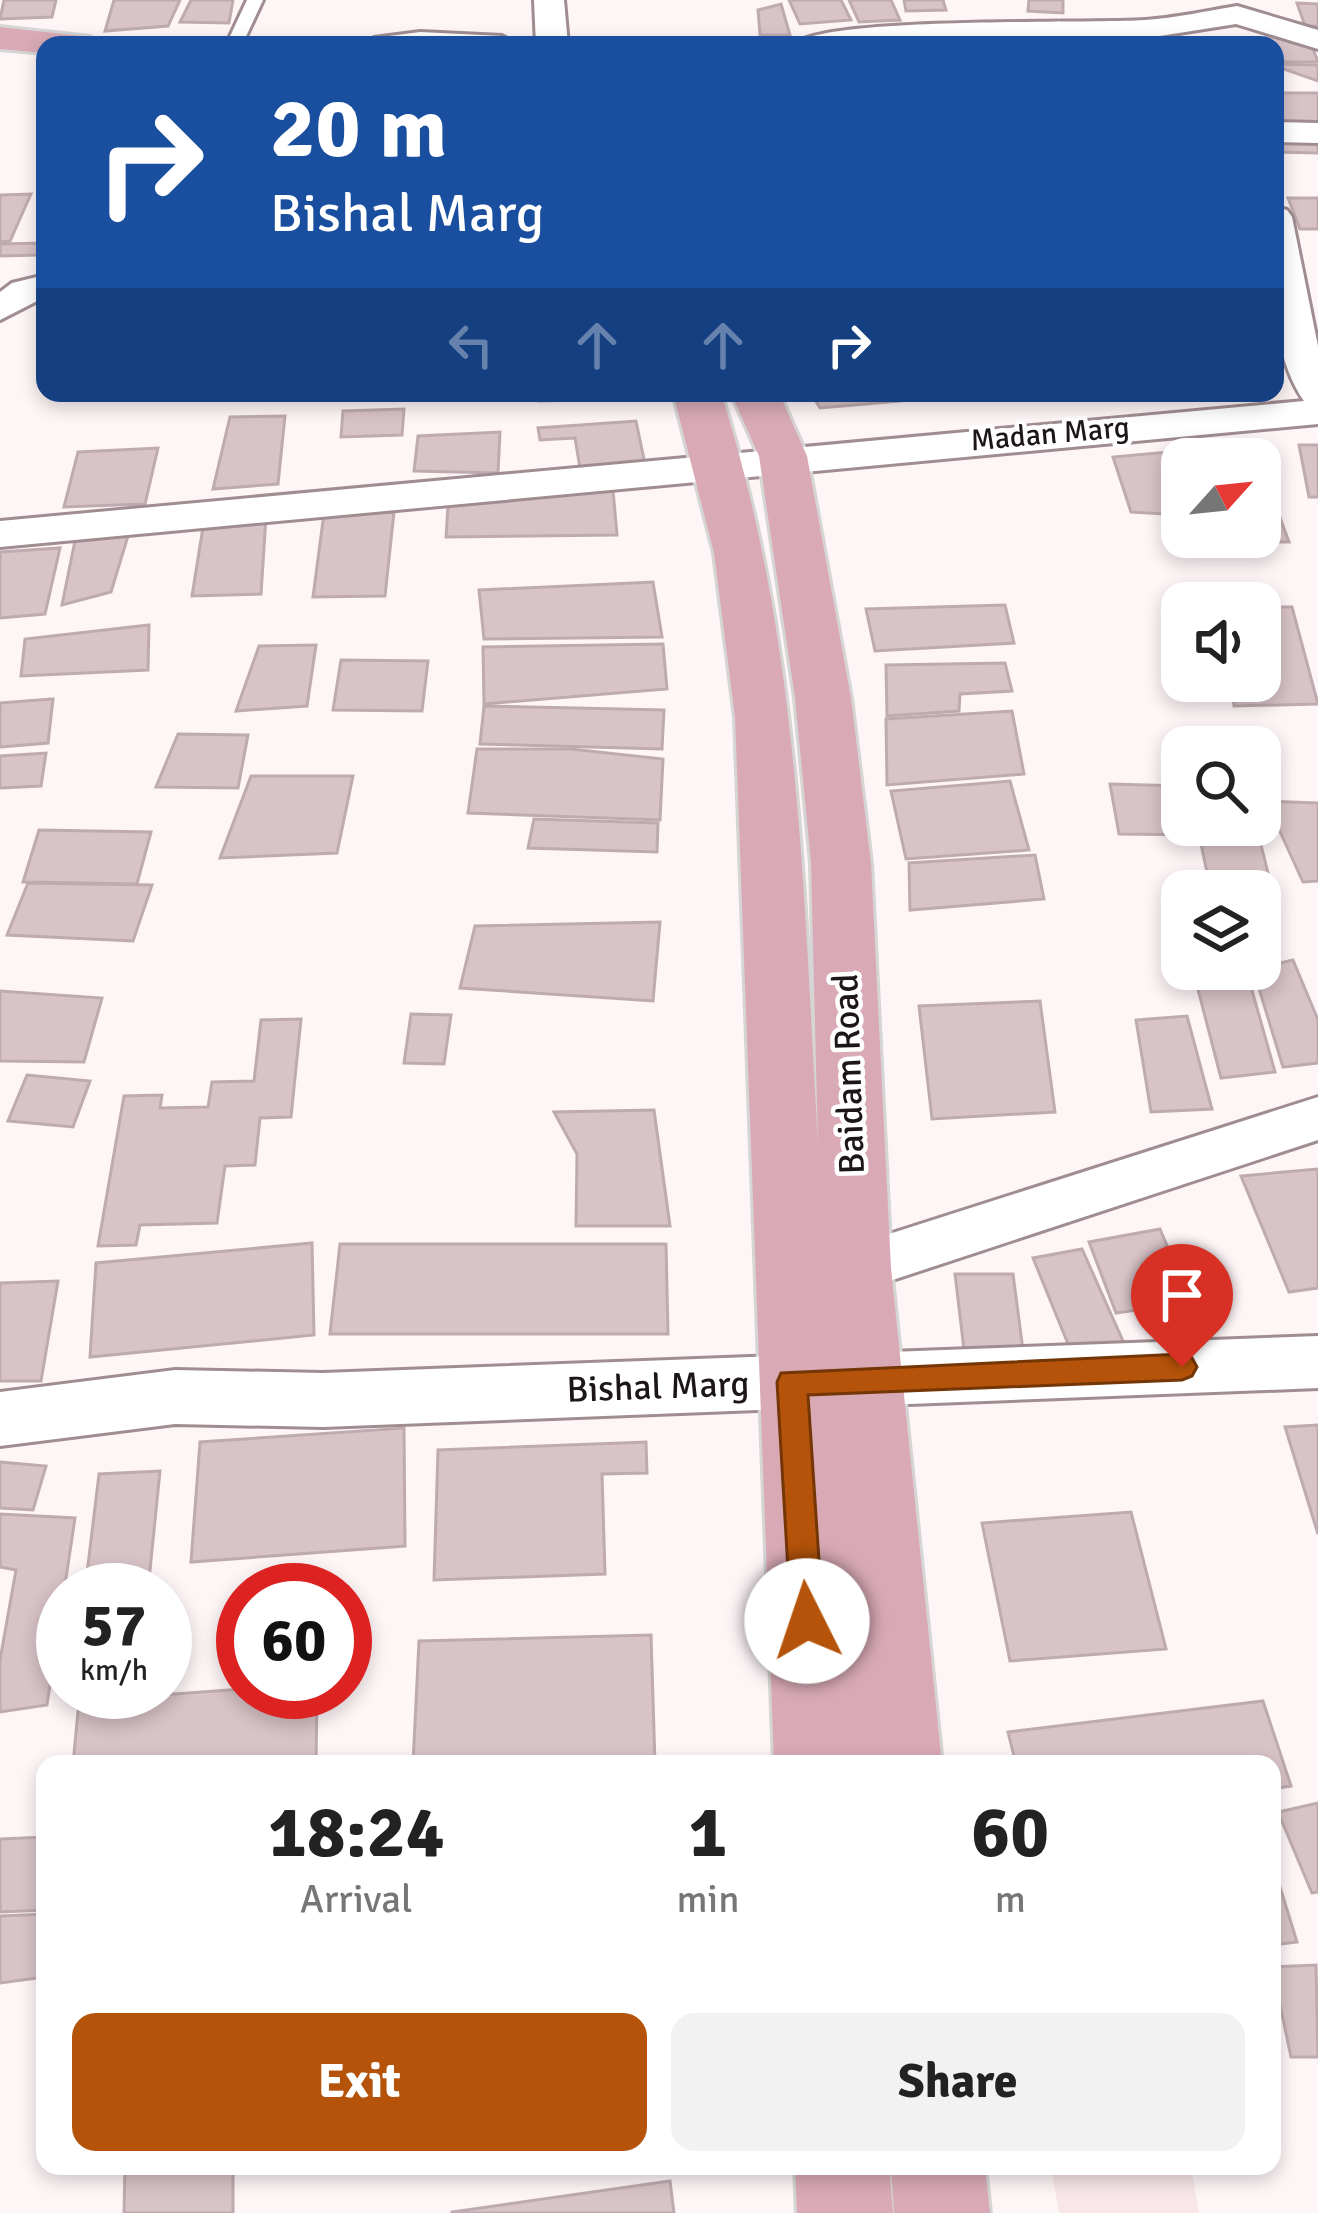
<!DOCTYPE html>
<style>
body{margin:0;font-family:Signika,sans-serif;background:#f2f2f2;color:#222;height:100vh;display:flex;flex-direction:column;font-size:45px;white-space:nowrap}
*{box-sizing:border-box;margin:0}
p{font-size:39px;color:#767676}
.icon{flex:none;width:66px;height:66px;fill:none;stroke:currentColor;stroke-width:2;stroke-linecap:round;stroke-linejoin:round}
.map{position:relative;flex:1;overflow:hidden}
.panel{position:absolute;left:36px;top:1755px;width:1245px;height:420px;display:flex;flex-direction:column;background:#fff;border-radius:24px;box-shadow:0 6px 18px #0003}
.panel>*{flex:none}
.top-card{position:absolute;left:36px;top:36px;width:1248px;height:366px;border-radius:24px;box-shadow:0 6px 18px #0003;background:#1a4fa0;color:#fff;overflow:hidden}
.needle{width:78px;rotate:63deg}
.tools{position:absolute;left:1161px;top:438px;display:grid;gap:24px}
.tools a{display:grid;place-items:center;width:120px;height:120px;border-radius:24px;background:#fff;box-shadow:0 6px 18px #0003;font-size:60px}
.speed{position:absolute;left:36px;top:1563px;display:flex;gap:24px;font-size:60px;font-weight:700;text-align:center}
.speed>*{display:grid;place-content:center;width:156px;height:156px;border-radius:50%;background:#fff;box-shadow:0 6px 18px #0003;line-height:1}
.speed small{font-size:30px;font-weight:400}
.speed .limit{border:18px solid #d22;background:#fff;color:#111}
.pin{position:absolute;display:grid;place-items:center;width:102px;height:102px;color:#fff;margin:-123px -51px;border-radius:50% 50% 50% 0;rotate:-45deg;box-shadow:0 0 12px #0007}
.pin .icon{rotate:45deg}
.me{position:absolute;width:132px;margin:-66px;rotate:356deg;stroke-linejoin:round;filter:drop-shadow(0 0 9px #0008)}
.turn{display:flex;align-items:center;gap:42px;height:252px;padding:0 36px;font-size:54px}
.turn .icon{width:156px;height:156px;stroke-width:2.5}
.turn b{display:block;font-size:84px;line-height:102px}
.lanes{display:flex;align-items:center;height:114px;padding:0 36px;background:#0003;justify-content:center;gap:60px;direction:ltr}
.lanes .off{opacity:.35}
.eta{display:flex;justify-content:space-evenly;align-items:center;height:204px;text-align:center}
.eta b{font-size:72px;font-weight:700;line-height:84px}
.action{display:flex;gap:24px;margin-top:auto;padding:24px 36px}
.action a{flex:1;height:138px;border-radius:24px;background:#b45309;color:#fff;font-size:48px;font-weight:700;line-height:138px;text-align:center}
.action a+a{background:#f2f2f2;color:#222}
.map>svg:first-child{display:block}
</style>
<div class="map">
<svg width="1318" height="2213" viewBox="0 0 1318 2213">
<rect width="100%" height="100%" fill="#fef5f7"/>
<!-- built -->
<path fill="#f8e6e9" d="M1051,2166H1230L1191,2168L1199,2213H1059Z"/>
<!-- building -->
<g fill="#d8c3c7" stroke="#bfabaf" stroke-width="3">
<path d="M4,0H56L52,17L0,19Z"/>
<path d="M114,0H180L168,26L105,31Z"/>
<path d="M191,0H233L229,23L180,22Z"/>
<path d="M789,0H841L851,20L800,24Z"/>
<path d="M849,0H891L900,20L859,22Z"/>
<path d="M904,0H943L946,10L906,11Z"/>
<path d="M1029,0H1063V13L1028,11Z"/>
<path d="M1297,3L1318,4V26H1305Z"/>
<path d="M781,4L790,35H760L758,10Z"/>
<path d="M1266,32L1310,41L1318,62H1275V45H1267Z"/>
<path d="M1275,64L1318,65V81L1275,66Z"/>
<path d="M1275,93H1318V127L1275,126Z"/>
<path d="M1275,139L1318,140V153L1275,152Z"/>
<path d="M31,194L10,241L0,242V195Z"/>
<path d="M1288,198H1318V229H1300Z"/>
<path d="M41,243L38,255L0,256V244Z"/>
<path d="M296,393H377L376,399L294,400Z"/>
<path d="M538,393H604L605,399L539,401Z"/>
<path d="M811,393H898L901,401L820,408Z"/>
<path d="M404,409L402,435L341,437L343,411Z"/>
<path d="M285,416L278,484L213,489L230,417Z"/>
<path d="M636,421L645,464L580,468L575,438L540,440L538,428Z"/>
<path d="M500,432L498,473L414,471L418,436Z"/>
<path d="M1299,445H1318V497H1309Z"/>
<path d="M158,448L145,504L64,507L78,452Z"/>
<path d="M1168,452L1182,490V515L1131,512L1113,457Z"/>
<path d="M1256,452L1258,459H1189L1187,454Z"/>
<path d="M1260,464L1289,542H1256L1254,537H1260Z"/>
<path d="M613,490L617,535L446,537L448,506Z"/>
<path d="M394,512L385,596L313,597L324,513Z"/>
<path d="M266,517L261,594L192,596L204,521Z"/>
<path d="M131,526L111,592L62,605L77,531Z"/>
<path d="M60,548L45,614L0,618V552Z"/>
<path d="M653,582L662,637L484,639L479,590Z"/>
<path d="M1005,605L1014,643L875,651L866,609Z"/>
<path d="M1260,607H1292L1318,704L1234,706L1231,681H1260Z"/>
<path d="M149,625L148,670L21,676L25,639Z"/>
<path d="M663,644L667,689L484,704L483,647Z"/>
<path d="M316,645L307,706L236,711L259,646Z"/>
<path d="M341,660L428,661L422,711L333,710Z"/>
<path d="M1005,663L1012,691L960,694L959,711L887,716L886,665Z"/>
<path d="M53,699L48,743L0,747V703Z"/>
<path d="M484,706L664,710L662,749L480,744Z"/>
<path d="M1012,711L1024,774L887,785L886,719Z"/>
<path d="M178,734L248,735L238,788L156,787Z"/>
<path d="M477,749H571L663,759L660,820L468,813Z"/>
<path d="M46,753L41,786L0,788V756Z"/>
<path d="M251,776H353L337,853L220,858Z"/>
<path d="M1010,781L1029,850L906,859L891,791Z"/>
<path d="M1110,784L1182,786V825H1256L1268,873L1207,872L1199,835L1119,834Z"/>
<path d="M1266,801L1318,803V881L1303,882Z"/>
<path d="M534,819L658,823L657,852L528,848Z"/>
<path d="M39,830L151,832L137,884L23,882Z"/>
<path d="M1035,855L1044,899L910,910L909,863Z"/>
<path d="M28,883L152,885L133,941L7,935Z"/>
<path d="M660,922L653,1001L460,988L475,926Z"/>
<path d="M1293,960L1318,1020V1063L1283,1067L1253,969Z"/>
<path d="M1246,969L1275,1072L1221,1078L1194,974Z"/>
<path d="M0,991L102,998L84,1062L0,1061Z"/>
<path d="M1040,1001L1055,1112L932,1119L919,1006Z"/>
<path d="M411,1014L451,1015L444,1064L404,1063Z"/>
<path d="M1187,1016L1212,1109L1151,1112L1136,1020Z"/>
<path d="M301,1019L291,1117L260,1118L255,1165L225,1166L217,1223L140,1225L136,1245L98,1246L124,1096L162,1095L160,1108L208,1107L212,1082L254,1081L261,1020Z"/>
<path d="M27,1075L90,1081L73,1127L8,1121Z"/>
<path d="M654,1110L670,1226H576L577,1154L554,1112Z"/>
<path d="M1318,1169V1288L1289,1292L1241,1176Z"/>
<path d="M1160,1229L1191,1302L1116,1313L1089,1242Z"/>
<path d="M312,1243L314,1335L90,1357L96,1263Z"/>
<path d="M340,1244H666L668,1334H330Z"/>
<path d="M1082,1249L1127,1350L1075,1361L1033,1258Z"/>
<path d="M955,1274H1013L1024,1358H965Z"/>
<path d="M58,1281L41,1381H0V1283Z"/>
<path d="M1318,1425V1534L1285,1427Z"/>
<path d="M404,1428L405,1546L191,1562L200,1442Z"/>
<path d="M646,1442L647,1473L602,1474L605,1574L434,1580L438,1450Z"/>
<path d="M0,1462L46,1466L33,1510L0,1508Z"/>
<path d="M160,1471L148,1590H85L99,1474Z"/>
<path d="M1131,1512L1166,1649L1010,1661L982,1523Z"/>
<path d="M0,1514L75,1518L47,1705L0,1712V1660L16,1570L0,1567Z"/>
<path d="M651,1635L655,1764H413L419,1641Z"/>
<path d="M243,1689L317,1692L316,1764H73L79,1701Z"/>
<path d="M1263,1701L1291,1786L1272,1789V1764H1016L1008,1732Z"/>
<path d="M1318,1803V1892L1312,1893L1278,1812Z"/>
<path d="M45,1837V1910L0,1912V1839Z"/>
<path d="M1272,1861L1297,1942L1272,1945Z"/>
<path d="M45,1914V1977L0,1983V1916Z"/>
<path d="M1316,1965L1318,2057H1291L1272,1967Z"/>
<path d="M125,2166H233V2213H124Z"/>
<path d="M670,2181L674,2213H452V2212Z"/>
</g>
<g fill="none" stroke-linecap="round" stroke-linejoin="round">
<defs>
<path id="service" d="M247,0H263L242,45H226Z"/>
<g id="minor">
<path d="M534,0H564L568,45H536Z"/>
<path d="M1237,6L1318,30V49L1236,24L1147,38L794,45C819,16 1091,24 1145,20C1175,18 1207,11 1237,6Z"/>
<path d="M420,32L502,36L518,45H369L374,38Z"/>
<path d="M1275,122L1318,123V143L1275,142Z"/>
<path d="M1275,207L1287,210L1292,217L1318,346V424L0,547V521L1304,401C1266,345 1275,271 1275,207Z"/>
<path d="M45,275V297L0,320V292L12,283Z"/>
<path d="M1318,1097V1140L856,1292L836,1285L827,1268L836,1251Z"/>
<path d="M1318,1336V1388L323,1427L175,1424L0,1446V1392L175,1370L323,1373Z"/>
</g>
<g id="primary">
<path d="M0,27L90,37L96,45H45V53L0,49Z"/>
<path d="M673,393H721C800,640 803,888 818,1145L811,863L795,698L759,456L731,393H779L807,456L851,698L871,863L891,1268L942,1764H858L846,1607L858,1764H774L735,717L714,553Z"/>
<path d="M795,2166H889L893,2213H797Z"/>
<path d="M891,2166H985L990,2213H894Z"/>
</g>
</defs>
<!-- service casing -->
<use href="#service" stroke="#a08d91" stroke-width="6"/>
<!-- minor casing -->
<use href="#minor" stroke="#a08d91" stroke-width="6"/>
<!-- primary casing -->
<use href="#primary" stroke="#d6d5d5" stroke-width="6"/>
<!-- service -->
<use href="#service" fill="#fff" fill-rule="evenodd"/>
<!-- minor -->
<use href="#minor" fill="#fff" fill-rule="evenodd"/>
<!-- primary -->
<use href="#primary" fill="#d9aab6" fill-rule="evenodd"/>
</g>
<!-- route -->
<path fill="#b45309" stroke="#753606" stroke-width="3" d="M1182,1354L1192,1358L1197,1367L1192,1376L1182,1380L808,1395L823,1621L819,1632L807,1637L795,1632L791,1621L777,1382L781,1373Z"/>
<g text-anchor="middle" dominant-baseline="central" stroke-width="9" stroke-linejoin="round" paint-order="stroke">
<!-- far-street labels -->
<g font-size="30" fill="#1d1618" stroke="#fff">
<text transform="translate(1050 434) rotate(-5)">Madan Marg</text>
</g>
<!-- street labels -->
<g font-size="36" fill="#1d1618" stroke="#fff">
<text transform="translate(849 1074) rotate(-92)">Baidam Road</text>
<text transform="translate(658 1387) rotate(-2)">Bishal Marg</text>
</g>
</g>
</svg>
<div class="tools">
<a><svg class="needle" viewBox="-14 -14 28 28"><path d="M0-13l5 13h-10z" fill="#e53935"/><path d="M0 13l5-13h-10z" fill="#767676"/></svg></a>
<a><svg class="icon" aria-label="sound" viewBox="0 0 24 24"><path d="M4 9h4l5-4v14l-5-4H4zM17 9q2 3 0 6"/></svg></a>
<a><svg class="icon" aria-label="search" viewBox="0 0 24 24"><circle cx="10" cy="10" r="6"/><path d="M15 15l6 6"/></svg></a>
<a><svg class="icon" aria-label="layers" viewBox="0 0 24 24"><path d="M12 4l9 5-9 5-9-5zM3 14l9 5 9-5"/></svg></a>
</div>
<div class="speed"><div>57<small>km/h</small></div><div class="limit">60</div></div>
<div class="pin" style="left:1182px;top:1367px;background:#d93025"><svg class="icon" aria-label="arrive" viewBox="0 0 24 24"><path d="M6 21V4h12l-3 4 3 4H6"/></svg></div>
<svg class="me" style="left:807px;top:1621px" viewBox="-20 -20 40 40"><circle r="19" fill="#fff"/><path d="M0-13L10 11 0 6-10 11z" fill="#b45309"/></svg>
<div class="top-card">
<div class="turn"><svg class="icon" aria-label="right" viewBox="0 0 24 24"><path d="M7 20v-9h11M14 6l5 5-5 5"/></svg><div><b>20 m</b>Bishal Marg</div></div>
<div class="lanes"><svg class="icon off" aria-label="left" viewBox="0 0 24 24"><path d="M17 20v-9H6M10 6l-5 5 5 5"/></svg><svg class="icon off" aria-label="ahead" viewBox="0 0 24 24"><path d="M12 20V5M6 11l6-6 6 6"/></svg><svg class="icon off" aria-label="ahead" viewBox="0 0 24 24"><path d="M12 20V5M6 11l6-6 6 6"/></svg><svg class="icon" aria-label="right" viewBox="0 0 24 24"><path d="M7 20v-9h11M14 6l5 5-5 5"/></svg></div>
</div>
<section class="panel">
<div class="eta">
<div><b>18:24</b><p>Arrival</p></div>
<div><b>1</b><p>min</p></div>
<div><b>60</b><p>m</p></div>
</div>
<div class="action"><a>Exit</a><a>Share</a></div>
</section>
</div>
